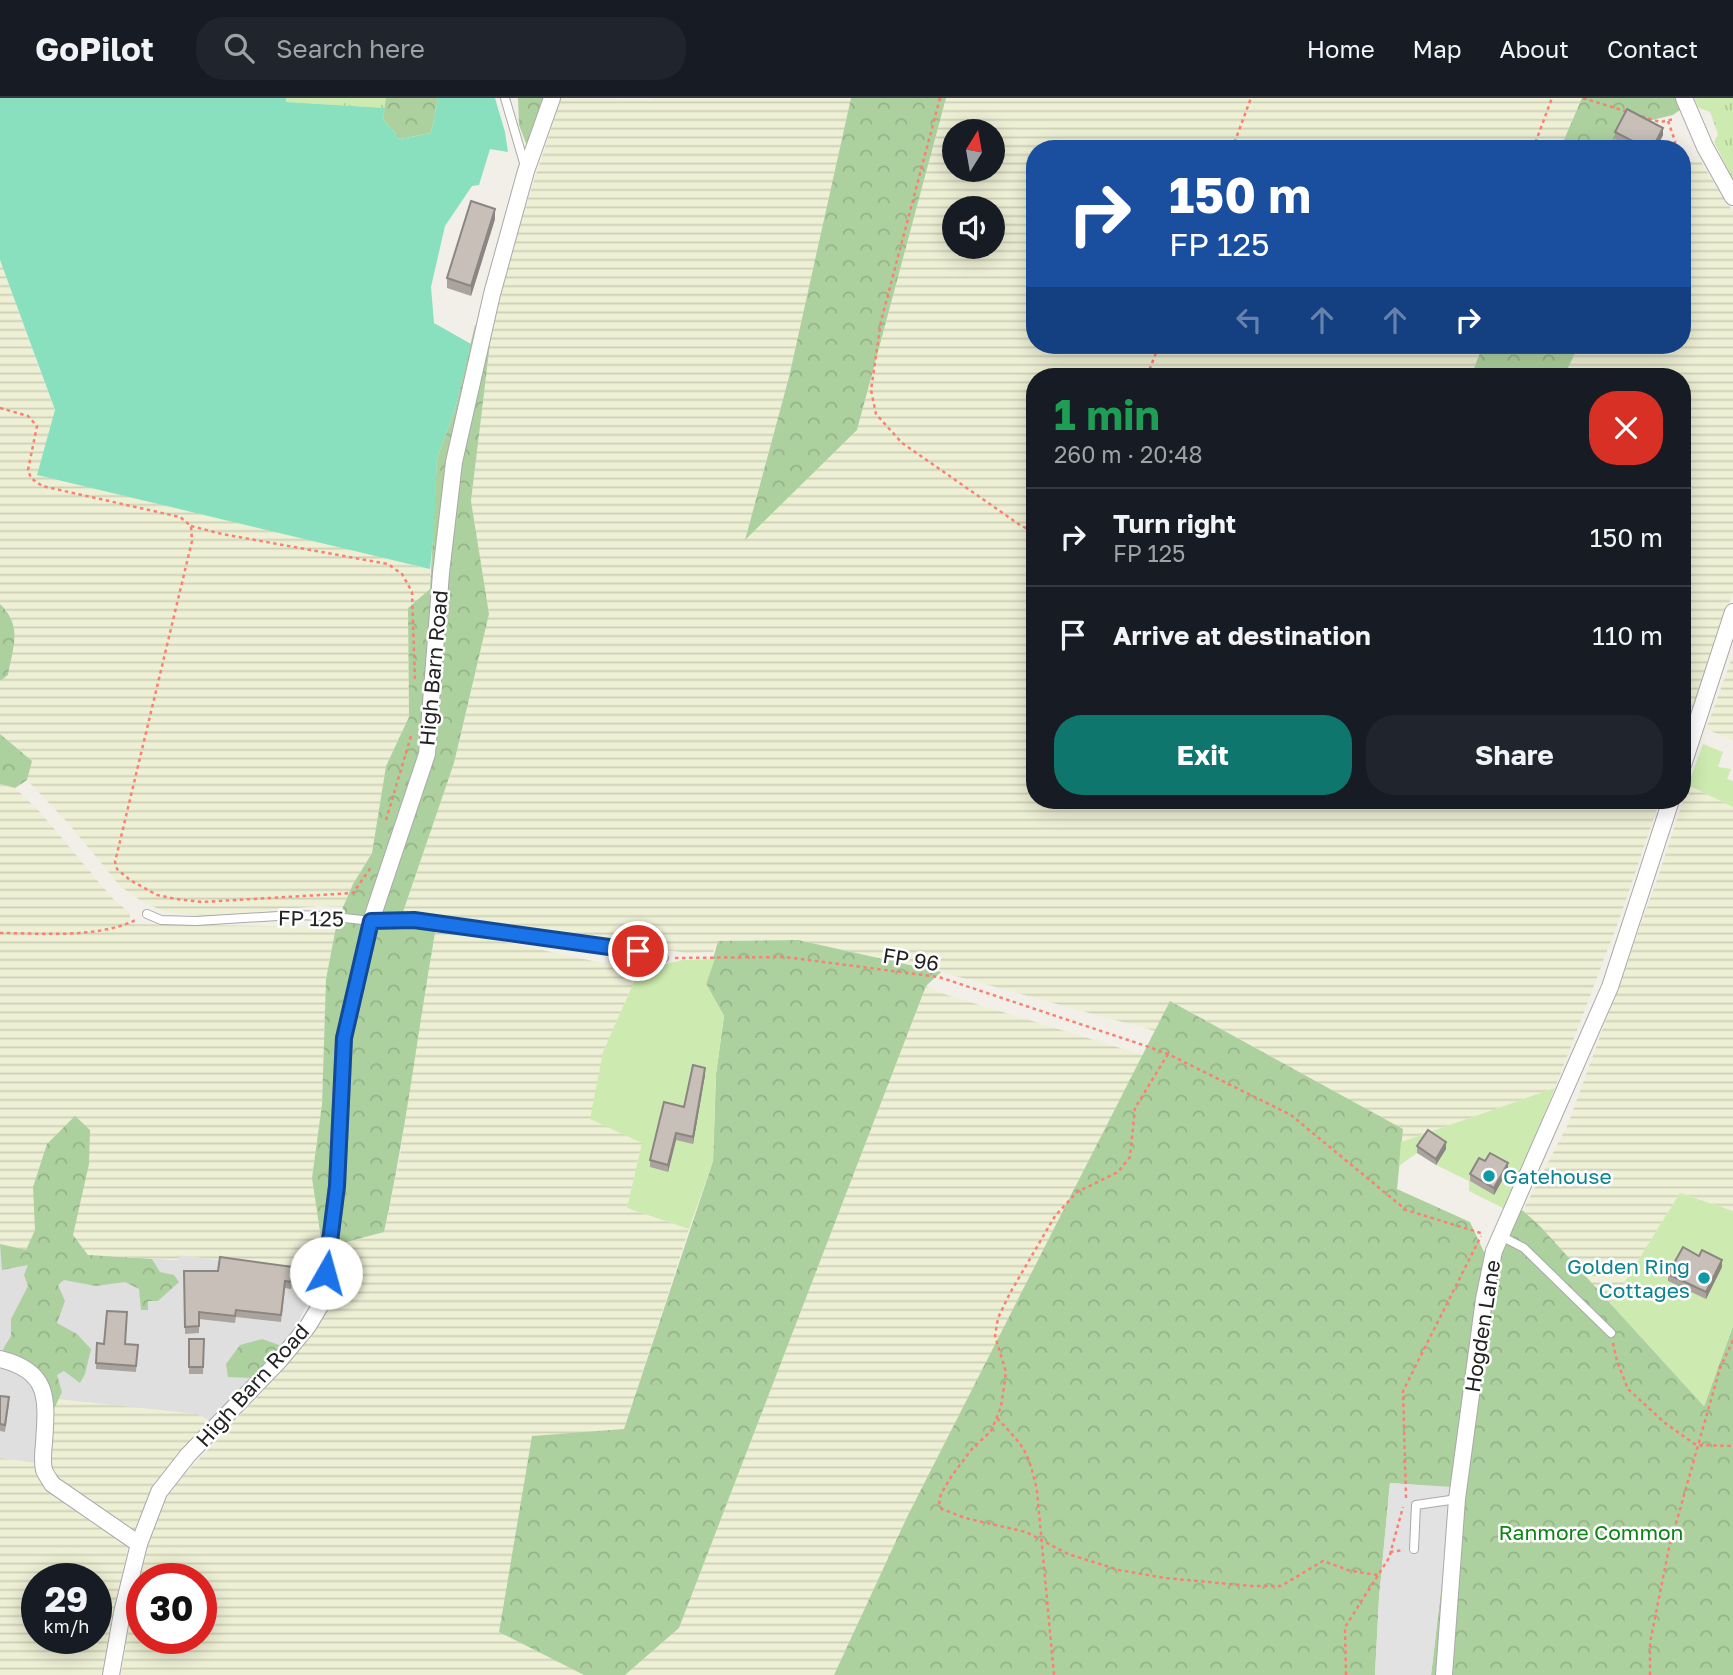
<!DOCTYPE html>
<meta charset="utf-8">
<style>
body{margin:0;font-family:"Golos Text",sans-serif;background:#20242c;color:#f1f3f6;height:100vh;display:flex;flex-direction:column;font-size:26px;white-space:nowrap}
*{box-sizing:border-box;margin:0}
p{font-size:23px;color:#9ea1a6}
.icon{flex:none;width:38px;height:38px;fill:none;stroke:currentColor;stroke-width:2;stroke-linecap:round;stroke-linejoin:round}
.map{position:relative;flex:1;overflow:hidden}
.panel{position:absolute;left:1026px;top:270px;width:665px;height:441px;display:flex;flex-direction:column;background:#171b24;border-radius:28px;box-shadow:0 4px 18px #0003}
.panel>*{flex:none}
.top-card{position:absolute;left:1026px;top:42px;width:665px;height:214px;border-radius:28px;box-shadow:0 4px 18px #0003;background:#1a4fa0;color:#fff;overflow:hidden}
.needle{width:46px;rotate:11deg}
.controls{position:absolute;left:942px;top:21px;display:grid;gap:14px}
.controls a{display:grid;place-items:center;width:63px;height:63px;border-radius:50%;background:#171b24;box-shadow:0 4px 18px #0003;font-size:35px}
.speed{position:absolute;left:21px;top:1465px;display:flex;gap:14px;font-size:35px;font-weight:700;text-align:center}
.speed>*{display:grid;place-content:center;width:91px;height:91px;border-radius:50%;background:#171b24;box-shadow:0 4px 18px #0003;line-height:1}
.speed small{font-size:18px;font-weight:400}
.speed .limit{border:10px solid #d22;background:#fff;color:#111}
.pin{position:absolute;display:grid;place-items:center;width:60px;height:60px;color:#fff;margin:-30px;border:4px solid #fff;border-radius:50%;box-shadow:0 2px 7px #0007}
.me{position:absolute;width:77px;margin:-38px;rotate:7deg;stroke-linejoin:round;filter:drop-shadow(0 0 5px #0008)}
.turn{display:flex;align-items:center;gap:24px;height:147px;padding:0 28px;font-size:32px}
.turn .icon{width:91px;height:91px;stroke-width:2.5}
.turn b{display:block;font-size:49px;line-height:60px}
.lanes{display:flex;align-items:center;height:66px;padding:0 28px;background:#0003;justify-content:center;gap:35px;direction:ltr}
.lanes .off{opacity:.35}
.round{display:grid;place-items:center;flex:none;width:74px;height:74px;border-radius:28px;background:#20242c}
.head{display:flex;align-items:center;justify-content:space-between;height:119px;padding:0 28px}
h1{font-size:42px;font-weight:700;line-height:52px;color:#1e9e55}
.cta{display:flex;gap:14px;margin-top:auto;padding:14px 28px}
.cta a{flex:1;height:80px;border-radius:28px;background:#0f766e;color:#fff;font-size:28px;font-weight:700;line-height:80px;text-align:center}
.cta a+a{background:#20242c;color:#f1f3f6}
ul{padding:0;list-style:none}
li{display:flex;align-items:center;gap:21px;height:98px;padding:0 28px;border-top:2px solid #363941}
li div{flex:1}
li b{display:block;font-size:26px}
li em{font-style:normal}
header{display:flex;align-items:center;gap:42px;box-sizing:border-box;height:98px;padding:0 35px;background:#171b24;border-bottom:2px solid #363941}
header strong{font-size:33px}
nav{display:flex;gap:38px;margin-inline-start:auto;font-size:24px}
.search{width:490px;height:63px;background:#20242c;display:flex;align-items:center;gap:18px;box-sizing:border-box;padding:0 24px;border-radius:28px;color:#9ea1a6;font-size:26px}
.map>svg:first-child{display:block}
</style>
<header>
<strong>GoPilot</strong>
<div class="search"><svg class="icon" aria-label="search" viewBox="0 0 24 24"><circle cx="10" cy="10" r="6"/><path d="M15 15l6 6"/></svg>Search here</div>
<nav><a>Home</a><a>Map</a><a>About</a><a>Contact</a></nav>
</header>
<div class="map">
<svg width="1733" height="1577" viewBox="0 0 1733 1577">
<defs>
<pattern id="farmland-rules" width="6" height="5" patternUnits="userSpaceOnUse" patternTransform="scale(1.75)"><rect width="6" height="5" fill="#eef0d5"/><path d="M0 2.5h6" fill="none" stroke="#ccceb7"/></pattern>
<pattern id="grass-tufts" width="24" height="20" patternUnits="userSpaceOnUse" patternTransform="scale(1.75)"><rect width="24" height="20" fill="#cdebb0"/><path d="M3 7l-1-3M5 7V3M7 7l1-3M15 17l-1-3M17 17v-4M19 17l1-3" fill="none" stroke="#b0c997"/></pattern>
<pattern id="forest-crowns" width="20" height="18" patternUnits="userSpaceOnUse" patternTransform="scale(1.75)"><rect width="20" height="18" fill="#add19e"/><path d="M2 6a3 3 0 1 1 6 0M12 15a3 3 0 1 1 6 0" fill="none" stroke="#95b388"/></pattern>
</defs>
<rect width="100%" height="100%" fill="#f2efe9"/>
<!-- residential -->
<path fill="#e0dfdf" d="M0,1146L88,1157L178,1162L179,1157L313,1174L306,1208L293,1236L210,1323L197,1316L48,1367L0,1360Z"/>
<!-- farmland -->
<g fill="url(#farmland-rules)" fill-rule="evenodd">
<path d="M561,0L652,2V0H851L789,279L745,441L857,332L946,0H1582L1560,51H1034V247H1483L1471,278H1034V702H1660L1619,822L1555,990L1401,1044L1402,1031L1171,903L1155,933L941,874L798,842L718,843L713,854L687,855L403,814L454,665L489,516L471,403L492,229L514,144ZM954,33H992V72H954ZM954,110H992V149H954Z"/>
<path d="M1682,62L1701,64L1733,114V494L1682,640V278H1564L1579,247H1682Z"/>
<path d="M0,162L55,313L38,377L430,471V491L408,511L409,619L386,668L372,755L353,786L343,809L319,808L204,818L165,814L143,804L121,789L68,725L27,682L31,663L0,636V583L8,577L11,517L0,506Z"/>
<path d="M1733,557V642L1706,631Z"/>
<path d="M0,686L15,690L40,714L114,802L130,815V826L336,829L326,881L322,1006L312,1080L321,1141L313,1174L180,1157L178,1162L88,1157L25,1152L0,1146Z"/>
<path d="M1688,687L1733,709V1113L1680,1095L1611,1206L1523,1112L1568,1026L1657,782Z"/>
<path d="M436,829L639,873L603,954L642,1045L627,1110L689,1131L624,1331L499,1533L584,1577H121L134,1495L157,1419L171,1391L284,1270L327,1211L339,1146L384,1134L400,1058L410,983ZM142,1480H201V1540H142Z"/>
<path d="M926,888L944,896L1143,957L908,1417L834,1577H625L679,1530Z"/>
<path d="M57,1301L197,1316L210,1323L156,1383L135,1431L128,1449L102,1577H0V1360L48,1367L50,1310ZM37,1480H96V1540H37Z"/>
</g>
<!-- grass -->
<g fill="url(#grass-tufts)">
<path d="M286,0H438L431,35L384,10L286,4Z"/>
<path d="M1694,0H1733V81L1714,44L1718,36L1710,14L1699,10Z"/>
</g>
<!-- forest -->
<g fill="url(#forest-crowns)">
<path d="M386,0H438L431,35L400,41L383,21Z"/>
<path d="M518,0H546L527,48L519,27Z"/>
<path d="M851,0H946L857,332L745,442L789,279Z"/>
<path d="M1582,0H1677L1683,10L1673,17L1640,25L1615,41L1634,51H1560Z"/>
<path d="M475,227L492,229L471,403L489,516L454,665L403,814V826L436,829C418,931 406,1034 384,1134L339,1146L321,1141L312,1080L322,1006L326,881L336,829L343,809L353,786L372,755L386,668L409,619L408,510L430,491L437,360L455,311Z"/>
<path d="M1483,247H1579L1564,278H1471Z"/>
<path d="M0,506C23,528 13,549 8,577L0,583Z"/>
<path d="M0,636L32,663L27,682L15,690L0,686Z"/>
<path d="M798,842L941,874L926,888L679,1530L625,1577H584L499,1534L532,1338L624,1331L713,1063L716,976L724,918L706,886L718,843Z"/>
<path d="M1170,903L1403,1031L1397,1091L1470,1124L1484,1154L1522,1112L1539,1127L1704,1308L1733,1228V1577H1431L1453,1390L1390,1385L1379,1500L1375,1577H834L908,1417Z"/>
<path d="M75,1018L90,1032L89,1066L73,1137L88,1157L152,1161L160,1174L174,1177L179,1184L158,1203H148V1212H141L139,1191L125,1184L96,1188L64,1182L58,1187L65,1203L57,1225L77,1236L91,1251L85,1276L80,1285L64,1273L57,1277L62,1294L55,1309L50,1310L48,1292L7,1259L3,1251L11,1238V1221L28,1188L24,1177L28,1167L2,1172L0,1146L26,1152L35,1132L33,1089L47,1046Z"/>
<path d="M262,1241L282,1248L252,1280L228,1279L226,1266L240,1247Z"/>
</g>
<!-- garden -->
<g fill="#cdebb0">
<path d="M1703,646L1723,654L1718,669L1731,671L1727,681L1733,683V709L1688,687Z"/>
<path d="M715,861L706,886L724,918L716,976L713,1063L689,1131L627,1110L642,1045L590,1021L603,954L639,873L682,862Z"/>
<path d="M1555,990L1505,1111L1469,1093V1083L1436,1067L1446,1051L1427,1040L1417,1055L1399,1068L1401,1044Z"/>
<path d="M1680,1095L1733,1113V1228L1704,1308L1611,1206Z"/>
</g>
<!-- pitch -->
<path fill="#88e0be" d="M0,0H286V4L385,10L383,21L400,41L431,35L438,0H495L505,34L508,54L490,51L479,87L472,88L445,128L431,189L434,225L471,246L455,311L437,360L434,432L430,471L37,377L55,312L0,162Z"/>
<!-- parking -->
<path fill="#e2e2e2" d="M1390,1385L1453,1389L1431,1577H1375L1379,1500Z"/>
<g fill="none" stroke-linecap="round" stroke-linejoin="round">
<defs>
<g id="service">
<path d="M505,0L525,68"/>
<path d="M147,816L161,822L196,823L294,817L327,818L371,823L414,822L638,853L664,860"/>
<path d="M1501,1138L1524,1150L1611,1235"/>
<path d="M1414,1451L1416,1407L1457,1401"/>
</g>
<g id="minor">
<path d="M1684,0L1705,49L1733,99"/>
<path d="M1682,670L1733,514"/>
<path d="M0,1261C50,1273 47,1301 44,1345C43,1354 42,1363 44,1372C46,1377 50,1382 52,1386L139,1446"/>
<path d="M111,1577L122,1515L139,1446L159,1394L188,1357L279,1263L308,1228L320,1208L326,1175L337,1088L344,940L371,823L427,656L441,475L454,364L492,196L526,73L552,0"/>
<path d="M1444,1577L1457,1401L1484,1201L1494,1153L1610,889L1671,702"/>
</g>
</defs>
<!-- service casing -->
<use href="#service" stroke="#a9a9a9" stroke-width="10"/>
<!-- minor casing -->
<use href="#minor" stroke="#a9a9a9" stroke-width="18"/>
<!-- path -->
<g stroke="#fa8072" stroke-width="2.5" stroke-dasharray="3.5 3.5" stroke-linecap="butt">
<path d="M940,0L881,223L871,292L876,316L902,345L1020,427L1034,434"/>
<path d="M1583,0L1628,14"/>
<path d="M1635,16L1660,24L1675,21"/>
<path d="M1668,23L1675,43V51"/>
<path d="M1232,51L1251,0"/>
<path d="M1533,51L1552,0"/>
<path d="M1147,278L1159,247"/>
<path d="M0,310L28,318L37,328L28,372L31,380L42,388L180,419L191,428L192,443L115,764L117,771L130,782L157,797L176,801L202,804L353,795L372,768"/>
<path d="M191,428L222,436L388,466L402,476L412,494L415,583"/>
<path d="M386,722L411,638"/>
<path d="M0,835C44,835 97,841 138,821"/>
<path d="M675,860L785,859L939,879L1143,947L1168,956L1291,1017L1406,1112L1484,1136"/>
<path d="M1168,956L1135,1010L1130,1059L1118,1074L1077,1094L1055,1118L1010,1195L998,1220L995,1238L1006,1274L1001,1309L991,1333L971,1352L951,1379L941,1396L939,1404L942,1411L965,1420L1026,1434L1068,1456L1119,1472L1165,1480L1251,1488H1281L1323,1463L1351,1473L1378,1477"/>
<path d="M1613,1245L1617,1263L1628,1291L1665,1325L1696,1347L1733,1348"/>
<path d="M997,1320C1025,1350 1028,1352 1037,1393L1054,1577"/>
<path d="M1406,1400L1403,1293L1481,1138"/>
<path d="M1390,1454L1404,1452"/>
<path d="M1346,1577L1345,1529L1389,1460L1403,1409"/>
<path d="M1650,1577V1545L1669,1450L1720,1270L1733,1242"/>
</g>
<!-- service -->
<use href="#service" stroke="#fff" stroke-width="8"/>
<!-- minor -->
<use href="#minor" stroke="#fff" stroke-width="16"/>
</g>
<!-- wall -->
<g fill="#aba49e">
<path d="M1615,34L1663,37L1656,51H1634L1615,41Z"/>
<path d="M495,121L471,198L447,190V180Z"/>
<path d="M705,977L693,1046L676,1042L668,1074L650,1069V1062Z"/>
<path d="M1417,1048L1446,1051L1436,1067L1417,1055Z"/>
<path d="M1485,1063L1508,1072L1494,1097L1470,1083V1076Z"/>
<path d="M1722,1169L1706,1201L1668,1183V1176Z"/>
<path d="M184,1173L293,1175L291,1191L285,1190L281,1224L236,1219L235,1225L199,1221V1235L185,1236Z"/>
<path d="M189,1241H204L203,1276H189Z"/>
<path d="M125,1246L138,1247L136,1274L96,1271V1265Z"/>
<path d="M0,1298L9,1306L5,1334L0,1333Z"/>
</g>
<!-- shaded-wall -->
<g fill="#8b8681">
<path d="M1663,30V37L1656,51H1652Z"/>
<path d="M495,111V121L471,198V188Z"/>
<path d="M705,970V977L693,1046V1039Z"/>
<path d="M676,1035V1042L668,1074V1067Z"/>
<path d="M1446,1044V1051L1436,1067V1061Z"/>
<path d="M1508,1065V1072L1494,1097V1090Z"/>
<path d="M1722,1162V1169L1706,1201V1194Z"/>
</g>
<!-- building -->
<g fill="#c7bfb8" stroke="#8b8681" stroke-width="2">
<path d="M1627,11L1663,30L1652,51H1648L1615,34Z"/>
<path d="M471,103L495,111L471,188L447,180Z"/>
<path d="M693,967L705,970L693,1039L676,1035L668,1067L650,1062L664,1004L684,1009Z"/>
<path d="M1428,1032L1446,1044L1436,1061L1417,1048Z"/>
<path d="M1490,1055L1508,1065L1494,1090L1470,1076L1479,1060L1485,1063Z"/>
<path d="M1683,1149L1699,1158L1702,1152L1722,1162L1706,1194L1668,1176Z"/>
<path d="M220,1159L293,1169L291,1184L285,1183L281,1217L236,1212L235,1218L199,1214V1228L185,1229L184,1173H218Z"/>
<path d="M107,1213L127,1214L125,1246L138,1247L136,1268L96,1265L97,1245L104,1246Z"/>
<path d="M189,1241H204L203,1269H189Z"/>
<path d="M0,1298L9,1299L5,1327L0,1326Z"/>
</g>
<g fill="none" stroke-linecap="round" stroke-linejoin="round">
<defs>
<path id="route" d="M326,1175L337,1088L344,940L371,823L414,822L638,853"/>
</defs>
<!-- route casing -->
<use href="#route" stroke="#114b97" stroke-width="18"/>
<!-- route -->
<use href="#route" stroke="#1a73e8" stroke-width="12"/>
</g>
<!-- markers -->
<g fill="#0f9aa8" stroke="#fff" stroke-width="2.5">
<circle cx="1489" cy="1078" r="7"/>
<circle cx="1704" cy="1180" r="7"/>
</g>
<g text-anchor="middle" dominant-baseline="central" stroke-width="5" stroke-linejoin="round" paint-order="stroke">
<!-- street labels -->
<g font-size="21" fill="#222" stroke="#fff">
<text transform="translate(433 570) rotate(-85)">High Barn Road</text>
<text transform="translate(311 820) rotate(1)">FP 125</text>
<text transform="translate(911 861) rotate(9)">FP 96</text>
<text transform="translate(1482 1228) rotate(-81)">Hogden Lane</text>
<text transform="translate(252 1287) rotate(-48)">High Barn Road</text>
</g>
<!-- culture labels -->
<g font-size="21" fill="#0d838f" stroke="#fff" text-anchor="start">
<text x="1503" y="1078">Gatehouse</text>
<text x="1690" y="1168" text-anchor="end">Golden Ring<tspan x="1690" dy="24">Cottages</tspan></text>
</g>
<!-- park labels -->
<g font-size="21" fill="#0c8416" stroke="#fff">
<text x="1591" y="1434">Ranmore Common</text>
</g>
</g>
</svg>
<div class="controls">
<a><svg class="needle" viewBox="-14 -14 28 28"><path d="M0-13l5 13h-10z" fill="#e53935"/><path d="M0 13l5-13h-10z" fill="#9ea1a6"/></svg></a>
<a><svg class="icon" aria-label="sound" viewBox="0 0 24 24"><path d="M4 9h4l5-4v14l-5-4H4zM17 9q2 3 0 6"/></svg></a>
</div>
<div class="speed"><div>29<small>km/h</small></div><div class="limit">30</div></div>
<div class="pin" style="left:638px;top:853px;background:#d93025"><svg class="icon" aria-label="arrive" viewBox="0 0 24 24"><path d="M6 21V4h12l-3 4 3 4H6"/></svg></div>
<svg class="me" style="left:326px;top:1175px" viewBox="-20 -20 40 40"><circle r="19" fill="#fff"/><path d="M0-13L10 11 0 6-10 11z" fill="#1a73e8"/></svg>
<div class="top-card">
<div class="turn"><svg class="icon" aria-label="right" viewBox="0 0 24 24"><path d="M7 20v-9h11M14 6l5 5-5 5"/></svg><div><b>150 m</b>FP 125</div></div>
<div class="lanes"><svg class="icon off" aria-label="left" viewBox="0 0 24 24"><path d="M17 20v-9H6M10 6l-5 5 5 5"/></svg><svg class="icon off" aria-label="ahead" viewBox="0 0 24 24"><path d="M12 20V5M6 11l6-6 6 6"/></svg><svg class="icon off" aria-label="ahead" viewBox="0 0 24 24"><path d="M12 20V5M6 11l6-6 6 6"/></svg><svg class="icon" aria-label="right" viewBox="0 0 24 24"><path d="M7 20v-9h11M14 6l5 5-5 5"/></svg></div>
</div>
<section class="panel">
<div class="head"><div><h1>1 min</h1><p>260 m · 20:48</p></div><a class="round" style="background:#d93025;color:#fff"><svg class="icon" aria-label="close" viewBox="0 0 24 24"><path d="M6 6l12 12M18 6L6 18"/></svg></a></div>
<ul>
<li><svg class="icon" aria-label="right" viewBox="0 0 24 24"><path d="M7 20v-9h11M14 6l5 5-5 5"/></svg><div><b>Turn right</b><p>FP 125</p></div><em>150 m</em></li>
<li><svg class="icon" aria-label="arrive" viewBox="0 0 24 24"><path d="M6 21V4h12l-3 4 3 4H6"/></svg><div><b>Arrive at destination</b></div><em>110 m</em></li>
</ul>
<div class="cta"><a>Exit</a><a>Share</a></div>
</section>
</div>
